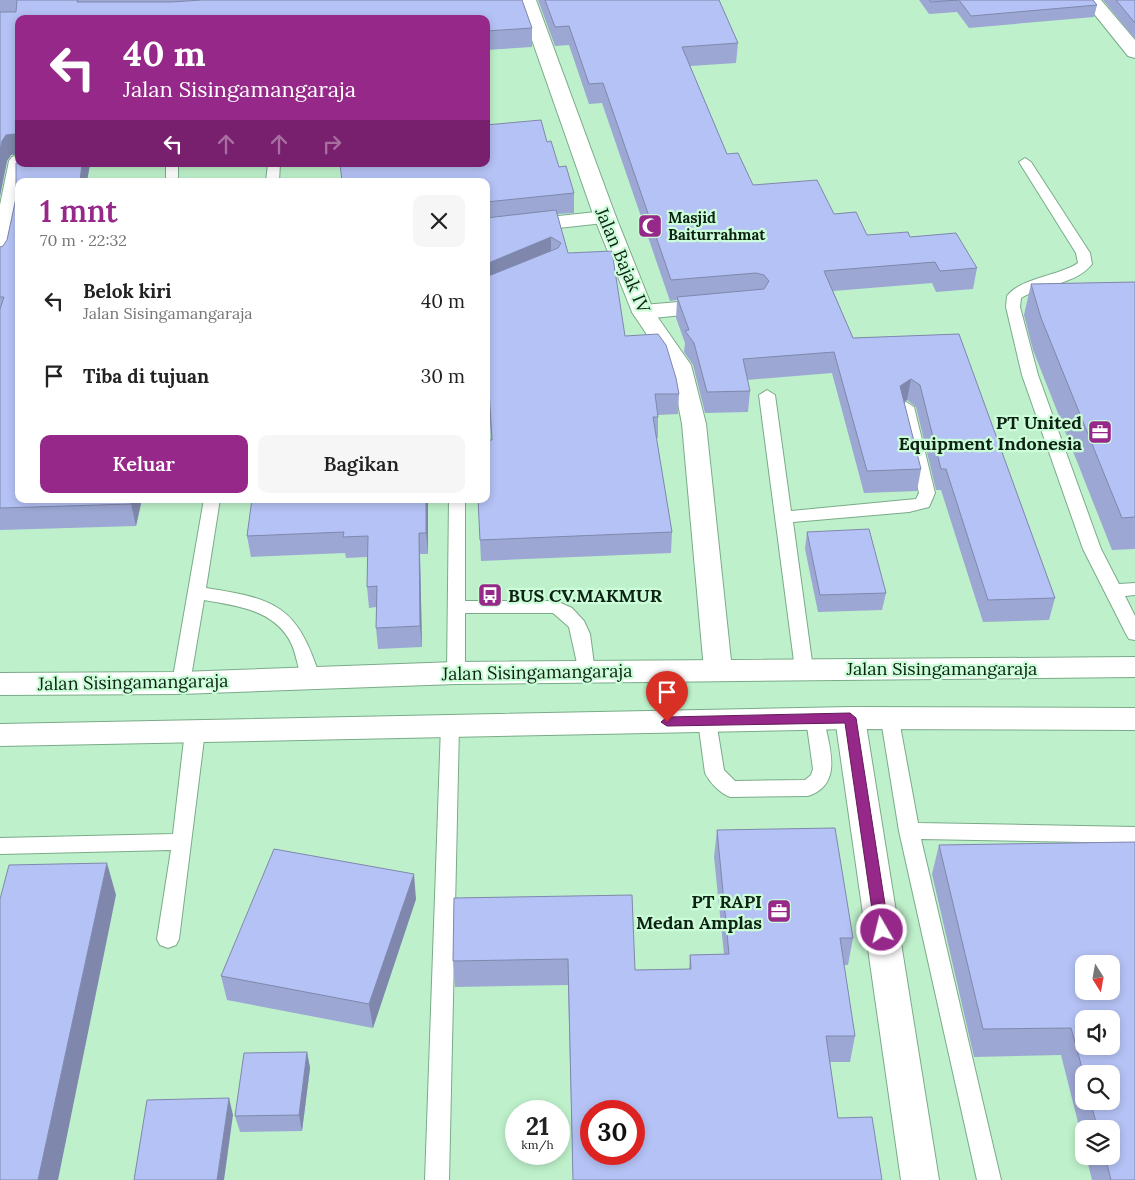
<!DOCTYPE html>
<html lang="id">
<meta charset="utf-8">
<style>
body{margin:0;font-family:Lora,serif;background:#f6f6f6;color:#222;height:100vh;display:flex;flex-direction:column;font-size:19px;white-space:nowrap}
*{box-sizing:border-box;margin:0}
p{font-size:16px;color:#767676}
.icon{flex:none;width:28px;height:28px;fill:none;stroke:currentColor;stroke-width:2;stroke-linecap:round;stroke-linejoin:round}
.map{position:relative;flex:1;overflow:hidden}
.sheet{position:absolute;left:15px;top:178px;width:475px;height:325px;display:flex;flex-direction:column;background:#fff;border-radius:10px;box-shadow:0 2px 8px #0003}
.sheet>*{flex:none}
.hud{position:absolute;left:15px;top:15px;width:475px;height:152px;border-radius:10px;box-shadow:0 2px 8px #0003;background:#962889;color:#fff;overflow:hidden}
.needle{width:32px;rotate:169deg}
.fabs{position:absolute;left:1075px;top:955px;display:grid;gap:10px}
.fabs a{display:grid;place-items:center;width:45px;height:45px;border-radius:10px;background:#fff;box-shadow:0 2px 8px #0003;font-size:25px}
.speed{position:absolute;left:505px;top:1100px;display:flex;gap:10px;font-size:25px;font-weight:700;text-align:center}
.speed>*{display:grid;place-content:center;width:65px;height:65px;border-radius:50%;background:#fff;box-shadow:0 2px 8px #0003;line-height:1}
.speed small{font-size:12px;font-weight:400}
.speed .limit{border:8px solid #d22;background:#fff;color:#111}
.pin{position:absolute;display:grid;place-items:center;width:42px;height:42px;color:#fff;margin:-51px -21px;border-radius:50% 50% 50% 0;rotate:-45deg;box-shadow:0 0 5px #0007}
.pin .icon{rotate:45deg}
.me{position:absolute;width:55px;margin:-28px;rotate:352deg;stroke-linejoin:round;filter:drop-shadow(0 0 4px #0008)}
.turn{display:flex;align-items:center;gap:18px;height:105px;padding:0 25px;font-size:22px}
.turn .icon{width:65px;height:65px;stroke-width:2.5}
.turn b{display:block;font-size:35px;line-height:42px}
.lanes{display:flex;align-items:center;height:48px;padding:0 25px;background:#0003;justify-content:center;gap:25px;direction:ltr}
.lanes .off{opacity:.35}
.round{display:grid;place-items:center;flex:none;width:52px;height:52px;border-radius:10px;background:#f6f6f6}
.headline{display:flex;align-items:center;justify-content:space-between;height:85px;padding:0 25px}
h1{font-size:30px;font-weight:600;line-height:38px;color:#962889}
.primary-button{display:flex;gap:10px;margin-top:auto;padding:10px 25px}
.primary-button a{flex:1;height:58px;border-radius:10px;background:#962889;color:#fff;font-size:20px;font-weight:600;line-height:58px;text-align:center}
.primary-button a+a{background:#f6f6f6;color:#222}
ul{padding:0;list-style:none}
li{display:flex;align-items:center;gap:15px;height:75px;padding:0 25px}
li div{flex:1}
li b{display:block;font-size:19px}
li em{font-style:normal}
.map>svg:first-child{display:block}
</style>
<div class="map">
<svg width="1135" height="1180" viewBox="0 0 1135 1180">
<rect width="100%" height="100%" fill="#bef1cb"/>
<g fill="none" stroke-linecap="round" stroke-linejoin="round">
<defs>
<g id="lane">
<path d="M1025,158L1031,162L1090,253L1092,264C1077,284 1042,285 1021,298L1020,307L1038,375L1101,549L1119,584L1135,583V595L1125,596L1135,616V640L1129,639L1126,634L1083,549L1022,375L1006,307L1007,296C1020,278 1059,276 1078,263L1076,253L1019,162Z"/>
<rect x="166" y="164" width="12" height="17"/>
<path d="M268,164H280L279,181H266Z"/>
<path d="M767,390L775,395L791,511L916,499L919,493L898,407L906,402L914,407L935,493L929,507L909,512L793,522L813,669L810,674L804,676L798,674L795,669L759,395Z"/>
<path d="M204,499H220L206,588C277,599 297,606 320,677L318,682L311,684L304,682C298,671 297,657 292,645C276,610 238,606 204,600L190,683L188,688L181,690L174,688L172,683Z"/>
<path d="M449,499H465V601H556L572,608L584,621L590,634L595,672L592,677L586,679L580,677L569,627L553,613H465V673L463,678L456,680L449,678L447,673Z"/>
<path d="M815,712L822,714L824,719C829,747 844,784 808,796L730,797C720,793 710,783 705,773L698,721L700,716L707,714L714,716L716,721L724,770L735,781L805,780L811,775L813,769L806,719L808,714Z"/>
<path d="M890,713L897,715L899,720L918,823L1135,827V843L921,839L1001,1180H977L899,831L881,720L883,715Z"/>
<path d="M450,719L457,721L459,726L449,1180H425L441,726L443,721Z"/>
<path d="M195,724L202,726L205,731L179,939L176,945L168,948L160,945L157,939L171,850L0,854V838L173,834L185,731L188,726Z"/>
</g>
<g id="street">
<path d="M1083,0H1101L1135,40V58L1128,56Z"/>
<path d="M19,155V164H29L25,181H19V218L11,260L8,265L0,267V205L9,161L12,157Z"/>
<path d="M605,211L613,212L616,217L613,222L486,236V224Z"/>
<path d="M715,299L723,301L726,306L723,311L643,319L635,317L632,312L635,307L643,305Z"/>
<path d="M850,707L860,710L865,718L939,1180H901L835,718L840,710Z"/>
</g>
<path id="secondary" d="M518,0H536L616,217L654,312L691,365L706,424L732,670L728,677L718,681L708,677L704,670L682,424L677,398L667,365L632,312L594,217Z"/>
<g id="highway">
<path d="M1135,657V677L456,684L181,694L0,695V673L181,672L456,662Z"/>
<path d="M850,707L1135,708V730L850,729L0,746V724Z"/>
</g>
</defs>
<!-- lane casing -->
<use href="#lane" stroke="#7aab88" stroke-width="2"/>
<!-- street casing -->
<use href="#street" stroke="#7aab88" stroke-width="2"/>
<!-- secondary casing -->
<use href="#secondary" stroke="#7aab88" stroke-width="2"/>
<!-- highway casing -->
<use href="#highway" stroke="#7aab88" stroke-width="2"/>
<!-- lane -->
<use href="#lane" fill="#fff" fill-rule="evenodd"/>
<!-- street -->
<use href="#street" fill="#fff" fill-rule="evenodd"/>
<!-- secondary -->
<use href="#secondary" fill="#fff" fill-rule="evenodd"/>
<!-- highway -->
<use href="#highway" fill="#fff" fill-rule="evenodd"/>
</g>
<!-- wall -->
<g fill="#9ca7d3" fill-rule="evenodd">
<path d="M0,0H522L532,28V47L486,50V19H19V154L11,155L7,161L0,196Z"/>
<path d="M538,0H719L738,43L736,63L690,66L727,154L753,185L834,214L867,235L910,237L977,268L973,289L936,292L932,283L833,291L853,338L959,334L1055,598L1049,620L983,622L941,490H936L916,407L907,400L904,402L921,469L917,491L864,493L832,373L747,380L750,391L748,412L705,413L693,365L684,352L685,343L676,318L677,300L670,301L602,103L589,104L569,45L555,46Z"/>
<path d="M919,0H1093L1097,5L1094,17L969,28L957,12L929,14Z"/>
<path d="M1103,0H1135V39Z"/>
<path d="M547,142L559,167L574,193V213L557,214L568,253L625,336L679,394L678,414L658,415V438H656L672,532L671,553L481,561L478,499L491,440L486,345V181Z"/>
<path d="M16,163H19V164H90L87,181H19V499H142L136,526L0,530V247L3,246L7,240L16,198Z"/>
<path d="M1135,282V549L1112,550L1033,350L1024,315L1031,284Z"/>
<path d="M252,499H428V554H420L422,647L378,649L376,628V607L369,608L367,587V557L346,558L345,553L251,557L247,536Z"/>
<path d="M807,532L886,593L882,610L818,612L805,549Z"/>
<path d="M717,830L853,938L848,965H844L855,1036L850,1062H830L838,1118L882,1180H573L568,985L455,987L453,961L454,898L635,970L689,969L690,955L724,954L714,857Z"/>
<path d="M1135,842V1180H1092L1086,1156H1111V1129H1084V1146L1061,1055L974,1057L932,874L939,845ZM1084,1074L1111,1101H1084Z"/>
<path d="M416,899L373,1028L227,1000L221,976Z"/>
<path d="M307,1052L310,1068L302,1131L240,1132L235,1116Z"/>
</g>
<!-- shaded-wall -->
<g fill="#7f88ac">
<path d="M15,134L16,142L19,154L11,155L7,161L0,196V150L2,141L6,135Z"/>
<path d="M82,164H90L87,181H80Z"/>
<path d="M551,237V257L486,285V264Z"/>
<path d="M911,379L907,400L896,407L900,386Z"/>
<path d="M132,499H142L136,526L131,504Z"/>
<path d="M426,499H428V554L426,533Z"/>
<path d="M419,533L420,554L422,647L420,626Z"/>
<path d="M107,863L116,895L58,1180H38Z"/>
<path d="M414,874L416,899L373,1028L369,1004Z"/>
<path d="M307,1052L310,1068L302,1131L299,1115Z"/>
<path d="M229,1098L233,1115L224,1180H217Z"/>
</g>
<!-- building -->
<g fill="#b5c2f5" stroke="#7f88ac" fill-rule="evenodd">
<path d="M17,0H78L77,2H171L202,0H522L532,28L486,31V19H19V142H16L15,134L6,135L2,141L0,150V12H16Z"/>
<path d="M545,0H719L738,43L682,47L727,154L738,153L753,185L817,180L834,214L856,212L867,235L908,232L910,237L956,233L977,268L940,271L935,262L824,271L853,338L959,334L1055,598L988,600L946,469H941L920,385L911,379L900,386L921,469L867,471L834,352L743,359L750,391L707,392L694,343L685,331L689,330L677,297L764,289L769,281L764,275L756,273L671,280L603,83L589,84L569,26L555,27Z"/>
<path d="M929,0H958L931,2Z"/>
<path d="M959,0H1093L1097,5L971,16Z"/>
<path d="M1116,0H1135V23Z"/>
<path d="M541,120L547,142L551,141L559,167L566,166L574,193L486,202V181H342L340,164H486V125Z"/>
<path d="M16,163H19V164H82L80,181H19V499H132L131,504L0,508V309L4,297H0V247L3,246L7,240L16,198Z"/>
<path d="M556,210L568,253L612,251L625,336L658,334L666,345L676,378L679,394H655L658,417H653L672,532L480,540L478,499H486V440H492L486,340V277L558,248L561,243L551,237L486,264V218Z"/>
<path d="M1135,282V517L1122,518L1041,318L1031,284Z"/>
<path d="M252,499H426V533H419L420,626L376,628L377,586L367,587L368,536L343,537L344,532L247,536Z"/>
<path d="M869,529L886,593L820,595L807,532Z"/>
<path d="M835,828L853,938H840L855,1036H826L838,1118L872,1117L882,1180H573L568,959L453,961L454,898L632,895L635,970L691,969L690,955L729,954L717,830ZM591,1111H634V1154H591Z"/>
<path d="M1135,842V1180H1111L1105,1156H1111V1129H1098L1090,1101H1111V1074H1084V1075L1071,1028L983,1029L939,845ZM1084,964H1111V991H1084ZM1084,1019H1111V1046H1084Z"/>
<path d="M274,849L414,874L369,1004L221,976Z"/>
<path d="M107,863L38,1180H0V899L9,865Z"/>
<path d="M307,1052L299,1115L235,1116L244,1053Z"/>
<path d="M229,1098L217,1180H134L147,1100Z"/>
</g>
<!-- route -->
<path fill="#962889" stroke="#621a59" d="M850,713L856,718L889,930L887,934H877L875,930L845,723L667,726L661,722L667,717Z"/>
<!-- icons -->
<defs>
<symbol id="mosque-square" viewBox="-11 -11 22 22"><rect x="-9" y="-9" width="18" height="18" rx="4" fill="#962889" stroke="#cbfed8"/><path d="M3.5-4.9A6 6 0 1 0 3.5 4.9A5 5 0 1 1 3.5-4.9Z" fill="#fff"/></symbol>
<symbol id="office-square" viewBox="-11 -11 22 22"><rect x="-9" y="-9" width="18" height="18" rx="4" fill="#962889" stroke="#cbfed8"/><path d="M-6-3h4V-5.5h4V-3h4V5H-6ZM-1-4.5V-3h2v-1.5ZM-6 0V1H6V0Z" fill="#fff"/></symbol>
<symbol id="bus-square" viewBox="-11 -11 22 22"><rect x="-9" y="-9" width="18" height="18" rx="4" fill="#962889" stroke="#cbfed8"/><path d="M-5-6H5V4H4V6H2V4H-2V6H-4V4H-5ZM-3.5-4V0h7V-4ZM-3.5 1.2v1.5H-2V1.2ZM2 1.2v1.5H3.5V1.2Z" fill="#fff"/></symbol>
</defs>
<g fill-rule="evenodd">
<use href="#mosque-square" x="636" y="212" width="28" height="28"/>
<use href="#office-square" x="1086" y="418" width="28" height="28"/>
<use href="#bus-square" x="476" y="581" width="28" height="28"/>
<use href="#office-square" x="765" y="897" width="28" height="28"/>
</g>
<g text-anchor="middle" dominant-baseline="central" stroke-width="4.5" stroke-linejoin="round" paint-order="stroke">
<!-- far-poi labels -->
<g font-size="15" font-weight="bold" fill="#0e2214" stroke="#cbfed8" text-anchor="start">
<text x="668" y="217">Masjid<tspan x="668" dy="17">Baiturrahmat</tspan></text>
</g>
<!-- street labels -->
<g font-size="18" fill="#0e2214" stroke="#cbfed8">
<text transform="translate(623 260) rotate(67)">Jalan Bajak IV</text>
<text x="942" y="668">Jalan Sisingamangaraja</text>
<text transform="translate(537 672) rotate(-1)">Jalan Sisingamangaraja</text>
<text transform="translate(133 682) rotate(-1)">Jalan Sisingamangaraja</text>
</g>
<!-- poi labels -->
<g font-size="18" font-weight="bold" fill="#0e2214" stroke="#cbfed8" text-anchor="end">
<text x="1082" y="422">PT United<tspan x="1082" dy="21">Equipment Indonesia</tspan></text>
<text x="508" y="595" text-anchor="start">BUS CV.MAKMUR</text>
<text x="762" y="901">PT RAPI<tspan x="762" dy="21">Medan Amplas</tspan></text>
</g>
</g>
</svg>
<div class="fabs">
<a><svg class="needle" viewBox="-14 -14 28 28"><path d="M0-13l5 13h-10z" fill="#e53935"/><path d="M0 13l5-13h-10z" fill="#767676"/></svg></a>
<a><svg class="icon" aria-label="sound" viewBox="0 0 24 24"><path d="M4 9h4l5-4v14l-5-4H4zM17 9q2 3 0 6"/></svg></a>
<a><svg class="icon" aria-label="search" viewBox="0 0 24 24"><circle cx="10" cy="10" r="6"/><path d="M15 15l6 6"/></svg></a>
<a><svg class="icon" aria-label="layers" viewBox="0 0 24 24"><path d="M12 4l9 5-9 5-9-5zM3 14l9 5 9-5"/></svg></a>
</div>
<div class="speed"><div>21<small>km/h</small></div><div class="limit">30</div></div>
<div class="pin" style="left:667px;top:722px;background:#d93025"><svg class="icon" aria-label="arrive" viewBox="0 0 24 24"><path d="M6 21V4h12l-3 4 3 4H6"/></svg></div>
<svg class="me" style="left:882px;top:930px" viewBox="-20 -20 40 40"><circle r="17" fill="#962889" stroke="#fff" stroke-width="3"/><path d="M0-11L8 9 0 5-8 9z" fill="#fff"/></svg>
<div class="hud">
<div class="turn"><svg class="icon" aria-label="left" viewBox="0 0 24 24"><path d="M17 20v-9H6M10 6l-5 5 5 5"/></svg><div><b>40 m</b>Jalan Sisingamangaraja</div></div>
<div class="lanes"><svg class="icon" aria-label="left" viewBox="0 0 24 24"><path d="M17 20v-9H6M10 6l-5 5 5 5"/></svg><svg class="icon off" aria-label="ahead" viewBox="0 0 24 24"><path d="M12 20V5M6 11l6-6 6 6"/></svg><svg class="icon off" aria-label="ahead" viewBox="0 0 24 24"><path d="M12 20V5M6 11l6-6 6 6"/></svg><svg class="icon off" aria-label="right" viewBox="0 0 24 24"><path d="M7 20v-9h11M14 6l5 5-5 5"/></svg></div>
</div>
<section class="sheet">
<div class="headline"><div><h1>1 mnt</h1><p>70 m · 22:32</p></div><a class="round"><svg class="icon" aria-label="close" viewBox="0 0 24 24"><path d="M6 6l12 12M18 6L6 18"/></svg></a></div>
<ul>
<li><svg class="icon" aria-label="left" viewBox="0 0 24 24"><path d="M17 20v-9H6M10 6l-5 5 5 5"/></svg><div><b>Belok kiri</b><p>Jalan Sisingamangaraja</p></div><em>40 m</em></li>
<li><svg class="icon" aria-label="arrive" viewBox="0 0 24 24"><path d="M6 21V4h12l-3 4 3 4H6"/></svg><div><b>Tiba di tujuan</b></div><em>30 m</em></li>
</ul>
<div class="primary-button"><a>Keluar</a><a>Bagikan</a></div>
</section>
</div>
